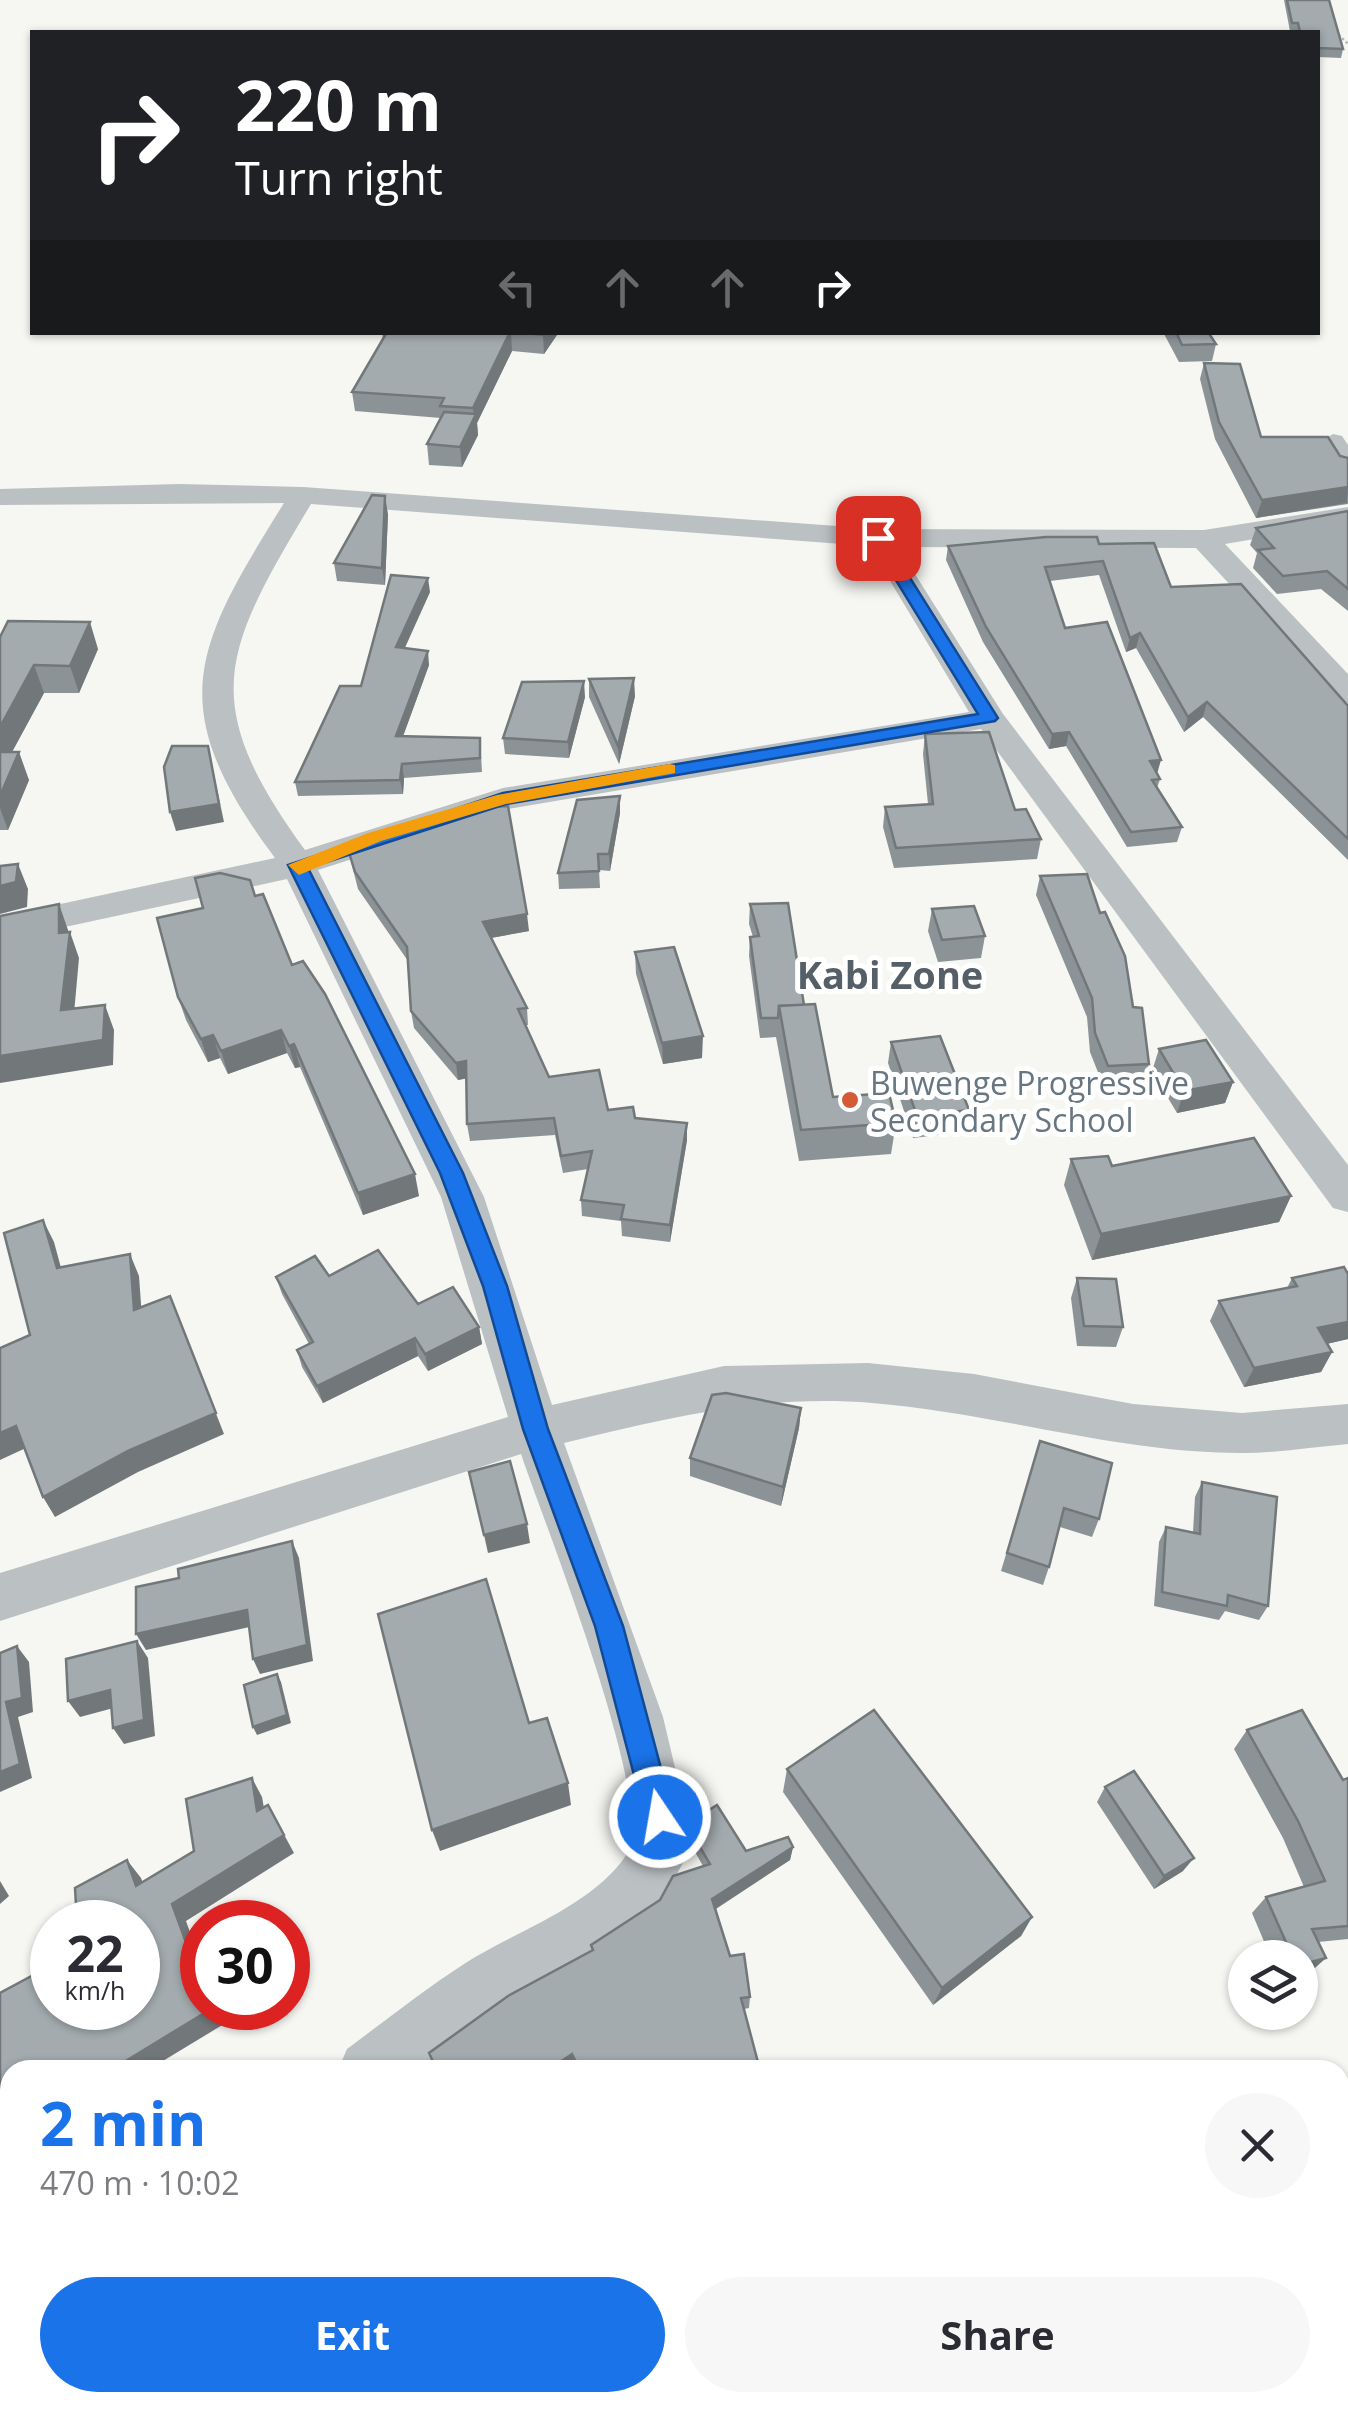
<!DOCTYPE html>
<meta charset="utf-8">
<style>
body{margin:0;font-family:"Open Sans",sans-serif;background:#f7f7f7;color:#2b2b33;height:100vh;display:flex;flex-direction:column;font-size:38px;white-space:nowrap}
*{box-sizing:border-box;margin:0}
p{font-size:32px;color:#7c7c81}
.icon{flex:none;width:55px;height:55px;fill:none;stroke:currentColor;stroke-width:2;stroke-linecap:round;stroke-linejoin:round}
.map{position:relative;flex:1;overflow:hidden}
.details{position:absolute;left:0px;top:2060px;width:1350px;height:352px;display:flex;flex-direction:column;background:#fff;border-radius:30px 30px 0 0;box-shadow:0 2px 8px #0004}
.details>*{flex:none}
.guide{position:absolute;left:30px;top:30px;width:1290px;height:305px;border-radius:0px;box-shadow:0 2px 8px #0004;background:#202124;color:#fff;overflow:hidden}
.fabs{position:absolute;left:1228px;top:1940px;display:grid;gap:20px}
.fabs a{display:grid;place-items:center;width:90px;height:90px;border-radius:50%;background:#fff;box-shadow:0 2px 8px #0004;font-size:50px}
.speed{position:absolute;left:30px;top:1900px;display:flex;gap:20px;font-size:50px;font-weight:700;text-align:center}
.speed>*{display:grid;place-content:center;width:130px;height:130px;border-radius:50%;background:#fff;box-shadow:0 2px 8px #0004;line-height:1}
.speed small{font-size:25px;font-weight:400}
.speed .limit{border:15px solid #d22;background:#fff;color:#111}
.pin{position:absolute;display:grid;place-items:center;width:85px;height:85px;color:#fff;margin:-42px;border-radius:20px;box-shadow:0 5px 15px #0006}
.me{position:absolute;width:110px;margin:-55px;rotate:348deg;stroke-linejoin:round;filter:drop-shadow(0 0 8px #0008)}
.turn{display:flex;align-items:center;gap:35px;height:210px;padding:0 40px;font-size:45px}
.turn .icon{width:130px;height:130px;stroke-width:2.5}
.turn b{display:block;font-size:70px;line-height:85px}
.lanes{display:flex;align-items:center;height:95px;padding:0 40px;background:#0003;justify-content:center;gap:50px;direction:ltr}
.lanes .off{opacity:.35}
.round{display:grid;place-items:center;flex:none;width:105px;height:105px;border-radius:52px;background:#f7f7f7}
.headline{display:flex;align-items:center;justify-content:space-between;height:170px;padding:0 40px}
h1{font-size:60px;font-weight:700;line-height:75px;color:#1a73e8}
.cta{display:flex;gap:20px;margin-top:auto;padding:20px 40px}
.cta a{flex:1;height:115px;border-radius:60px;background:#1a73e8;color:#fff;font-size:40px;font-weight:700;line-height:115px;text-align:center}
.cta a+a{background:#f7f7f7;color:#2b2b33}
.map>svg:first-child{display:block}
</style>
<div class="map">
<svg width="1348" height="2412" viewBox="0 0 1348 2412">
<rect width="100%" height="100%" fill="#f6f6f3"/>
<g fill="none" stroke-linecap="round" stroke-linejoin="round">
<!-- path -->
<path stroke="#b6b9bc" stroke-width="2.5" stroke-dasharray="2.5 2.5" stroke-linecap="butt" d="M1335,31L1348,44"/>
<!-- street -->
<g fill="#bbc0c3" fill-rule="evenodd">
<path d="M1333,434L1342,436L1348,445V473L1338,471L1320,442Z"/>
<path d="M179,484L303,487L878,529L1204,530L1348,507V523L1225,544L1348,674V703L1337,700L1196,548L898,547L1003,714L1348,1165V1212L1333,1208L981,729L508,809L318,870L484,1197L552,1405L724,1366L868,1363L974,1374L1133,1404L1242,1413L1348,1404V1444C1313,1447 1277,1453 1242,1453C1117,1453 996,1413 872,1403C763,1394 669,1418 564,1443L663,1717L689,1827L685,1859L664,1898L625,1933L509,2004L418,2070H338L347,2049C386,2020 424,1990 464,1964C515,1931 592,1907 627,1854C658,1807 542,1517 521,1454L0,1621V1573L508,1417L441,1197L287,879L0,941V917L275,858C162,707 193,649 284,503L0,505V489ZM311,504L869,546L969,712L503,788L305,850C196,701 223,651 311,504Z"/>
<path d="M39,2402H110L106,2412H35Z"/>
</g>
</g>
<!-- wall -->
<g fill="#8c9396">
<path d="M1284,0H1329L1343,49L1341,58L1318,57V32L1290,31Z"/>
<path d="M382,332H559L544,354L512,351L477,423L478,435L462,467L429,465L427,444L441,418L355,411L352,392L383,339Z"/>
<path d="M1163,332H1208L1216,344L1212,361L1179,362Z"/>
<path d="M1204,363L1261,437L1348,458V504L1256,518L1215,439L1200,379Z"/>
<path d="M1348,511V611L1321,589L1277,594L1253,568L1257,553L1250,545L1256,528Z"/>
<path d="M388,514L385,585L337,581L334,563Z"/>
<path d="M1099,544L1171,587L1348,706V860L1203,717L1184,732L1136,648L1126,652L1099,575L1050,581L1065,628L1160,779L1157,788L1182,827L1177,842L1127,847L1066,746L1049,749L983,642L946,560L948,546Z"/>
<path d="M430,592L404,648L429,665L403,736L480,738L482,772L404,778L403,794L298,796L295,782L361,686Z"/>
<path d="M0,637L98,649L79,693H44L12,752L29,780L8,830H0Z"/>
<path d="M589,679L635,696L619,764L589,697Z"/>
<path d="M585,697L569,758L505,754L503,738Z"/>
<path d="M925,734L1015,810L1041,839L1037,859L894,868L883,827L885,807L928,804L923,754Z"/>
<path d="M480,804L529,931L491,938L527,1008L528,1025H526L549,1077L608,1110L635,1118L687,1123V1140L670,1242L622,1236L621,1221L582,1216L581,1200L588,1169L563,1173L555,1135L470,1141L467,1124V1078L458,1080L414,1028L411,1011L408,961L358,889L347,846Z"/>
<path d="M620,813L610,871L599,870L600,888L559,889L558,873Z"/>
<path d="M1040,876L1100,913L1133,1007L1149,1064L1143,1083L1103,1085L1090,1052L1087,1017L1036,895Z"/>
<path d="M255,896L419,1196L363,1215L300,1067L295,1068L287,1053L228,1074L220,1058L208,1062L186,1020L178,997L203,908Z"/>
<path d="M750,904L804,1005L833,1097L896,1123L891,1154L799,1161L776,1037L760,1038L749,956L750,937H753L749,924Z"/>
<path d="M932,909L985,936L981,958L938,962L928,931Z"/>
<path d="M635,952L702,1058L663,1064L636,974Z"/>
<path d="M891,1042L969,1110L964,1132L913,1138L888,1063Z"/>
<path d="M1159,1049L1233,1082L1225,1103L1177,1113L1152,1071Z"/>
<path d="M1071,1159L1112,1166L1291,1196L1279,1222L1092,1260L1064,1185Z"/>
<path d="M1348,1274V1339L1327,1344L1332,1352L1321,1372L1244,1387L1210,1321L1219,1301L1287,1288L1292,1278Z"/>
<path d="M329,1276L418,1304L479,1327L482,1344L428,1371L418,1356L323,1403L302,1367L297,1350L309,1344L282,1294L276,1277Z"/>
<path d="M1077,1278L1123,1327L1116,1347L1077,1346L1071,1298Z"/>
<path d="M801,1408L799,1428L781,1506L690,1476V1458Z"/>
<path d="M1040,1441L1099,1519L1092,1537L1060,1527L1049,1567L1043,1585L1001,1571Z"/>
<path d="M1202,1482L1268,1606L1259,1620L1225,1611L1219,1620L1154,1606L1159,1542L1166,1527L1193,1532L1195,1497Z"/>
<path d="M1247,1730L1343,1780L1348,1778V1939L1318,1942L1326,1958L1309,1973L1300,1975V1958H1271L1252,1913L1266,1897L1304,1887L1283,1838L1234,1749Z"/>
<path d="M787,1769L1032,1917L1021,1936L933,2005L783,1792Z"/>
<path d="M1105,1787L1183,1871L1154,1889L1097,1802Z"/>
<path d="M691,1832L746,1851L793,1847L790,1860L716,1909L730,1956L750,1997L749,2008L744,2009L760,2070H577L574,2064L565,2070H437L592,1950L591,1945L660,1900L703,1866L691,1845Z"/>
<path d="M1137,2402H1156L1152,2406L1140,2409Z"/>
<path d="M1174,2402H1243L1247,2412H1178Z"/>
</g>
<!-- shaded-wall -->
<g fill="#72787a">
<path d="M511,332L512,351L477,423L478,435L462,467L460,447L474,419L473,408Z"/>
<path d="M545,332H559L544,354L543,335Z"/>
<path d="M1348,487L1347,503L1256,518L1262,500Z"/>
<path d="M385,496L388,514L385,585L382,568Z"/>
<path d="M428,578L430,592L399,661L396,647Z"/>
<path d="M90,622L98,649L79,693L70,666Z"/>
<path d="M1140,633L1136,648L1126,652L1130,638Z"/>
<path d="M428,651L429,665L398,750L396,736Z"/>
<path d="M34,665L44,693L0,774V727Z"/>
<path d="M634,678L635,696L619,764L618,746Z"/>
<path d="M584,681L585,697L569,758L568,742Z"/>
<path d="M1207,702L1203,717L1184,732L1188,717Z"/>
<path d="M1069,732L1066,746L1049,749L1052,734Z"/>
<path d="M208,746L224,822L176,831L170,812Z"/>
<path d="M19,752L29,780L8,830L0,808V796Z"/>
<path d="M1161,760L1157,774L1150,761Z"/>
<path d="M402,764L404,778L403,794L400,780Z"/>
<path d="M620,796V813L610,871L609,854Z"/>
<path d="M18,864L28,889L27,907L0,914V886Z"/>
<path d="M59,904L68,930V942L70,932L79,958L72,1036L61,1010Z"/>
<path d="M527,914L529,931L485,939L483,922Z"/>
<path d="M105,1005L114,1030L113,1065L0,1083V1056Z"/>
<path d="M281,1030L287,1053L228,1074L221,1051Z"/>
<path d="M213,1035L220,1058L208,1062L201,1039Z"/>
<path d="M703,1036L702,1058L663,1064L662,1043Z"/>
<path d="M294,1044L300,1067L295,1068L289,1046Z"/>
<path d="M466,1061L469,1078L458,1080L456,1063Z"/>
<path d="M1233,1082L1225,1103L1177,1113L1184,1091Z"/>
<path d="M687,1123V1140L670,1242V1225Z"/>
<path d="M415,1174L419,1196L363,1215L358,1193Z"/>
<path d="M1291,1196L1279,1222L1092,1260L1101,1234Z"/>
<path d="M43,1220L54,1242L67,1290L57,1268Z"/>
<path d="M130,1254L139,1276L143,1332L134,1310Z"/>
<path d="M170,1296L224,1434L138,1472L55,1517L43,1497Z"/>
<path d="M1348,1322V1339L1308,1348L1318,1328Z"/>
<path d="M479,1327L482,1344L428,1371L425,1354Z"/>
<path d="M415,1338L418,1356L323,1403L317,1386Z"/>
<path d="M1332,1352L1321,1372L1244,1387L1254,1368Z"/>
<path d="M801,1408L799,1428L781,1506L783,1487Z"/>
<path d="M16,1426L28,1447L0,1460V1433Z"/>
<path d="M527,1524L530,1543L488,1553L484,1535Z"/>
<path d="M292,1541L299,1558L313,1661L260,1674L253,1659Z"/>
<path d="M247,1610L254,1626L146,1650L136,1634Z"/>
<path d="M137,1641L148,1658L155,1736L124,1744L113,1728Z"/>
<path d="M17,1646L29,1662L33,1712L18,1717L32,1778L0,1792V1772L6,1702Z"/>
<path d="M277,1674L281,1682L291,1723L257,1735L253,1727Z"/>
<path d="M110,1690L121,1706L80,1717L68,1701Z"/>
<path d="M252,1778L262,1797L268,1830L257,1811Z"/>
<path d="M568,1783L571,1805L440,1851L432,1830Z"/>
<path d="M268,1805L294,1853L186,1921L202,1966V1986L172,1904Z"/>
<path d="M793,1847L790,1860L712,1911V1899Z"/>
<path d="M1194,1858L1183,1871L1154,1889L1164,1876Z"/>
<path d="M127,1860L141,1878L150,1903L136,1886Z"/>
<path d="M0,1881L9,1896L0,1904Z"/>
<path d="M1032,1917L1021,1936L933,2005L942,1988Z"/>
<path d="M1326,1958L1309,1973L1300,1975V1965Z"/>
<path d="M211,2008H218L224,2024L148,2070H111Z"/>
<path d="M572,2054L574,2064L565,2070H548Z"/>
<path d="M10,2255V2278L0,2286V2263Z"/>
<path d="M340,2402H346L352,2412H345Z"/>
<path d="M429,2402H439L429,2412H420Z"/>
</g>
<!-- building -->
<g fill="#a3abaf" stroke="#72787a" stroke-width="2.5">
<path d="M1287,0H1329L1343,49L1318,48V32H1300L1298,23H1292Z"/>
<path d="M387,332H510L473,408L440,406L444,398L352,392Z"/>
<path d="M517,332H545L543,335Z"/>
<path d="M1176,332H1208L1216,344L1182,345Z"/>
<path d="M1204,363L1240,364L1261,437H1328L1340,456L1348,458V487L1262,500L1219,422Z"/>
<path d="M444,412L476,414L460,447L427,444Z"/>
<path d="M372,495L385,496L382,568L334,563Z"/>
<path d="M1348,511V589L1327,571L1283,576L1258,550L1274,548L1256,528Z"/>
<path d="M1046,537H1097L1099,544L1154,543L1171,587L1241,584L1348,706V839L1207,702L1188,717L1140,633L1130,638L1103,561L1045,567L1065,628L1107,622L1161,760L1150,761L1160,779L1152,780L1182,827L1131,832L1069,732L1052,734L986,627L948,546Z"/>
<path d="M391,575L428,578L396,647L428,651L396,736L480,738V758L402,764L400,780L295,782L340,686H361Z"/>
<path d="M8,621L90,622L70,666L34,665L0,727V637Z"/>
<path d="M634,678L618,746L589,679Z"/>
<path d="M584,681L568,742L503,738L522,682Z"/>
<path d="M989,732L1015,810L1026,809L1041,839L896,848L885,807L933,804L925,734Z"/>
<path d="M172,746H208L219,804L170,812L164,767Z"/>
<path d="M0,752H19L0,796Z"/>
<path d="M620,796L609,854H598L599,871L558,873L577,800Z"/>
<path d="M480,804V808L508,806L527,914L483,922L527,1008L518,1009L549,1077L599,1070L608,1110L633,1107L635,1118L687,1123L670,1225L621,1219L624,1205L581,1200L592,1151L561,1156L554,1118L467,1124L466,1061L456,1063L411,1011L407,947L355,872L347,846Z"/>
<path d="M18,864L16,882L0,886V866Z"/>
<path d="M220,873L250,880L255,896L263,894L292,965L303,961L325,994L415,1174L358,1193L294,1044L289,1046L281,1030L221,1051L213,1035L201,1039L178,997L157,918L203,908L195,878Z"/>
<path d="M1087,874L1100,913L1105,912L1125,956L1133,1007L1142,1008L1149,1064L1108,1066L1095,1033L1092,998L1040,876Z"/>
<path d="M788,903L804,1005L779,1006L778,1018H761L750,937L759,936L750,904Z"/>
<path d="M59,904V933L70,932L61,1010L105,1005L103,1040L0,1056V916Z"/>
<path d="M974,906L985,936L942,940L932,909Z"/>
<path d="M674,947L703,1036L662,1043L635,952Z"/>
<path d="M815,1004L833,1097L889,1093L896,1123L801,1130L779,1006Z"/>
<path d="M940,1036L969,1110L917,1116L891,1042Z"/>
<path d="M1206,1040L1233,1082L1184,1091L1159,1049Z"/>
<path d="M1254,1138L1291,1196L1101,1234L1071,1159L1108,1156L1112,1166Z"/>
<path d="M43,1220L57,1268L130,1254L134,1310L170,1296L216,1413L128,1451L43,1497L16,1426L0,1433V1348L30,1335L4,1233Z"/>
<path d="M378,1250L418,1304L453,1287L479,1327L425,1354L415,1338L317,1386L297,1350L313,1342L276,1277L315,1256L329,1276Z"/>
<path d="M1344,1267L1348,1274V1322L1318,1328L1332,1352L1254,1368L1219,1301L1297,1286L1292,1278Z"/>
<path d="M1077,1278L1116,1279L1123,1327L1084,1326Z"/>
<path d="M726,1393L801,1408L783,1487L690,1458L712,1395Z"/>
<path d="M1040,1441L1112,1463L1099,1519L1064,1508L1049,1567L1007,1553Z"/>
<path d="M510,1461L527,1524L484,1535L469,1472Z"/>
<path d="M1202,1482L1277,1497L1268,1606L1228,1595L1227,1606L1162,1592L1166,1527L1200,1534Z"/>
<path d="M292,1541L307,1645L253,1659L247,1610L136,1634V1587L179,1578L178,1569Z"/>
<path d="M486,1579L529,1723L547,1718L568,1783L432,1830L378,1614Z"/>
<path d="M137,1641L144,1720L113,1728L110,1690L68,1701L66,1659Z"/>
<path d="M17,1646L22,1698L6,1702L20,1764L0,1772V1653Z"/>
<path d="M277,1674L287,1715L253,1727L244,1685Z"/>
<path d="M874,1710L1032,1917L942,1988L787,1769Z"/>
<path d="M1302,1710L1343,1780L1348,1778V1926L1312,1929L1326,1958L1300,1965V1958H1293L1266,1897L1325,1881L1298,1821L1247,1730Z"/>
<path d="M1134,1771L1194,1858L1164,1876L1105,1787Z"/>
<path d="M252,1778L257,1811L268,1805L284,1835L172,1904L202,1986V2008H211V2009L111,2070H10V2255L0,2263V1993L52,1965V2008H138V1922H77L75,1888L127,1860L136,1886L194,1851L186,1799Z"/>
<path d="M717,1805L746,1851L788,1837L793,1847L712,1899L730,1956L744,1954L750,1997L741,1998L760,2070H728V2068L724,2070H580L572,2054L548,2070H437L429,2053L508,1996L593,1950L591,1945L660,1900L673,1876L710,1864L691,1832L692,1821Z"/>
<path d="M215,2402H340L345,2412H206Z"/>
<path d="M364,2402H429L420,2412H354Z"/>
<path d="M655,2402H686L689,2412H647L645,2407Z"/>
<path d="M1188,2402H1243L1247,2412H1192Z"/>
</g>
<!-- route -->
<path fill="#1a73e8" stroke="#114b97" stroke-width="2.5" d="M878,533L885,538L998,718L995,721L506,804L308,868L463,1173L507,1286L548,1429L623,1626L674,1817L670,1828L660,1832L649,1828L645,1817L595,1626L523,1429L483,1286L440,1173L288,865L503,793L978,714L870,538Z"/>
<!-- slow -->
<path fill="#f59e0b" d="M669,764L675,765V773L506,804L381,841L299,875L288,865L368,833L497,795Z"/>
<!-- markers -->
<circle fill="#d45b35" stroke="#fff" stroke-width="4" cx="850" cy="1100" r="10"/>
<g text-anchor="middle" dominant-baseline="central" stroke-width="10" stroke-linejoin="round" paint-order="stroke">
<!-- poi labels -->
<g font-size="32" fill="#687681" stroke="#fff" text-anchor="start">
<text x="870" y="1082">Buwenge Progressive<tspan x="870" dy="37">Secondary School</tspan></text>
</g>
<!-- quarter labels -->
<g font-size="38" font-weight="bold" fill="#555f67" stroke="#fff">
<text x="890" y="974">Kabi Zone</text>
</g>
</g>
</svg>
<div class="fabs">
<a><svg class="icon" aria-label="layers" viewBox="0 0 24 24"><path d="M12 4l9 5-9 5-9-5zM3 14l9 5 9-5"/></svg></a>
</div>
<div class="speed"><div>22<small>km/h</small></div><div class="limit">30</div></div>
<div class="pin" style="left:878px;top:538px;background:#d93025"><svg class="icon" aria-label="arrive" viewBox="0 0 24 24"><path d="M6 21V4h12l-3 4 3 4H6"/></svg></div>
<svg class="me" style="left:660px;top:1817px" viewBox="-20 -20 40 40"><circle r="17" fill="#1a73e8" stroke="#fff" stroke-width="3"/><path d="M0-11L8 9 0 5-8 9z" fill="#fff"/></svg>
<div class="guide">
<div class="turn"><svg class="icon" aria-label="right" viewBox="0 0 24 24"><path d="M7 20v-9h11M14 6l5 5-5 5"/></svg><div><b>220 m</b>Turn right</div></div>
<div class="lanes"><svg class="icon off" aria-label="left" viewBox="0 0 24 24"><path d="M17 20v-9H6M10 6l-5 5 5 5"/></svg><svg class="icon off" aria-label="ahead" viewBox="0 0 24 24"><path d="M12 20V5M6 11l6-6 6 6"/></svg><svg class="icon off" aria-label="ahead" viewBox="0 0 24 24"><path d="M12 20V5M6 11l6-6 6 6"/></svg><svg class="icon" aria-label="right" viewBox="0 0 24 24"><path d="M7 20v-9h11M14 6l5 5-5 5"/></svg></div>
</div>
<section class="details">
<div class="headline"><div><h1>2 min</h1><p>470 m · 10:02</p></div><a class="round"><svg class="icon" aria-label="close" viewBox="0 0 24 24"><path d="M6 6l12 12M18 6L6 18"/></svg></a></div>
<div class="cta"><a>Exit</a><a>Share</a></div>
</section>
</div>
